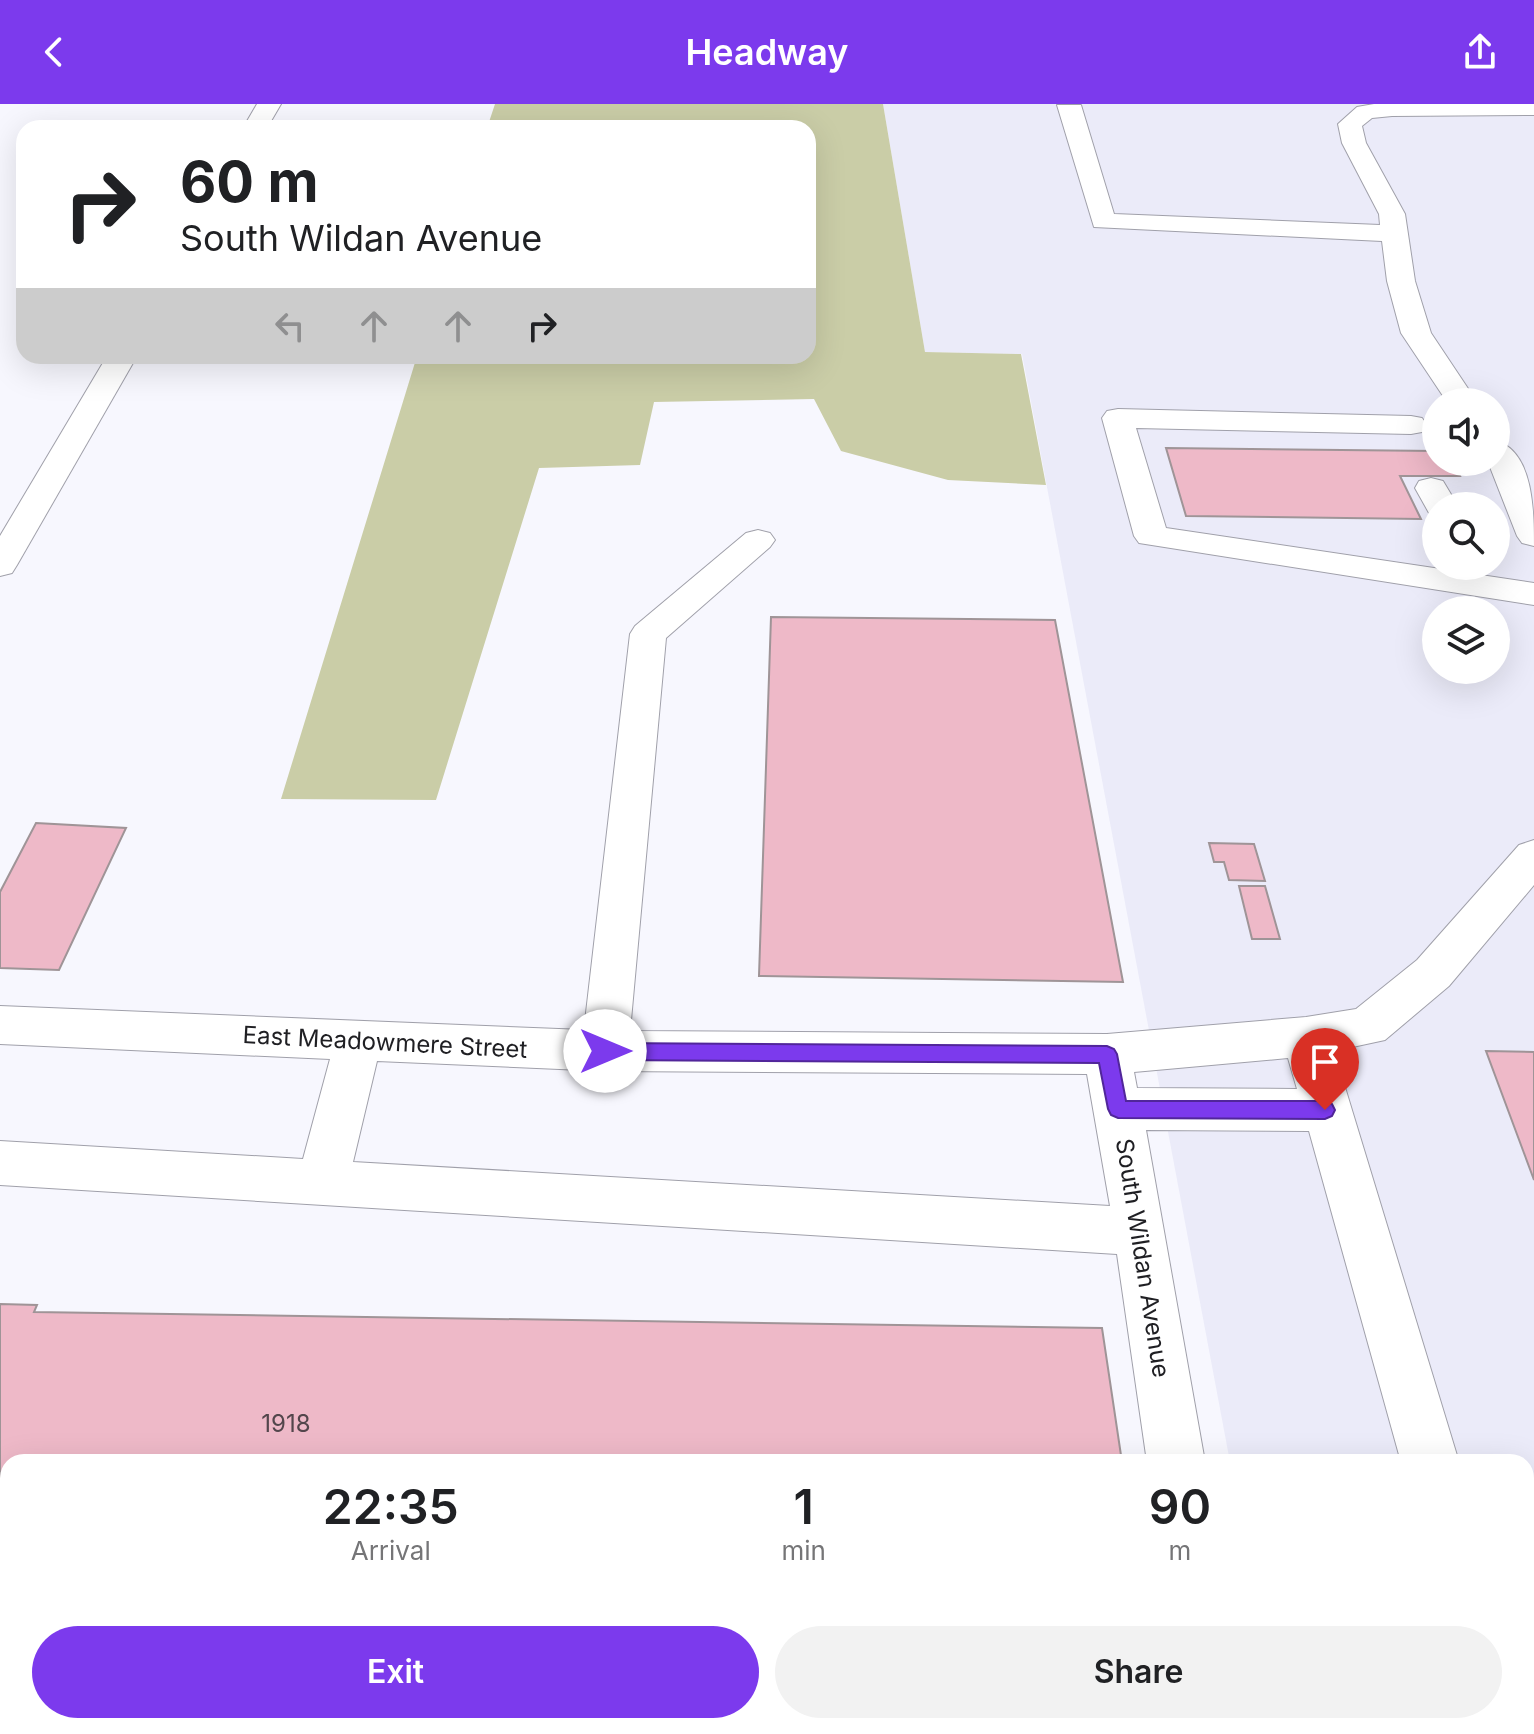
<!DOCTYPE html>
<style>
body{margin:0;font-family:Inter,sans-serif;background:#f2f2f2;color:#202124;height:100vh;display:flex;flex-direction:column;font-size:30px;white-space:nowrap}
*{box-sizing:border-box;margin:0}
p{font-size:26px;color:#757577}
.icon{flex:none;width:44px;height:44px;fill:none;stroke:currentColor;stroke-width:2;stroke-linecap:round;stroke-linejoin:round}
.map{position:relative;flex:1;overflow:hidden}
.side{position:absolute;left:0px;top:1350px;width:1534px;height:280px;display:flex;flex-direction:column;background:#fff;border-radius:24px 24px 0 0;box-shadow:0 8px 32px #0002}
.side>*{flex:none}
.banner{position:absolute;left:16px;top:16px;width:800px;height:244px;border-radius:24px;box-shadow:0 8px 32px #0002;background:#fff;color:#202124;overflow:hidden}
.controls{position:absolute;left:1422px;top:284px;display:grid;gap:16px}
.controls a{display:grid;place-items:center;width:88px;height:88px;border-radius:50%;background:#fff;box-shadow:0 8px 32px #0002;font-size:40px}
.pin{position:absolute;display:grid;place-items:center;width:68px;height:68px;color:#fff;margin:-82px -34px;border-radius:50% 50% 50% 0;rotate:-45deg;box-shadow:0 0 8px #0007}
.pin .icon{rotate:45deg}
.me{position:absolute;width:88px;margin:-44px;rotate:90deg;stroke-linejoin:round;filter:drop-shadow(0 0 6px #0008)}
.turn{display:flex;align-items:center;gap:28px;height:168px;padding:0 32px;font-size:36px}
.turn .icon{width:104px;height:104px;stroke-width:2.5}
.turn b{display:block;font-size:56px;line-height:68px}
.lanes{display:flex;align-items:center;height:76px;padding:0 32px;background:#0003;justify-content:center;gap:40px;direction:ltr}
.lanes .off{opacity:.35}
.eta{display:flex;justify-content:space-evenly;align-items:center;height:136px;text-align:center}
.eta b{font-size:48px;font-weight:600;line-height:56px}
.action{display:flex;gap:16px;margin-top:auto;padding:16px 32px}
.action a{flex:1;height:92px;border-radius:48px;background:#7c3aed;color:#fff;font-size:32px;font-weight:600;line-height:92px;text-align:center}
.action a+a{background:#f2f2f2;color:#202124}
header{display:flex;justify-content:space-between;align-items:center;height:104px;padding:0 32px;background:#7c3aed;color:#fff;font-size:36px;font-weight:600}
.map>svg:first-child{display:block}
</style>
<header><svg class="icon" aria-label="back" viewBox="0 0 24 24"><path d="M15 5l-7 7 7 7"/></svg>Headway<svg class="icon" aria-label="share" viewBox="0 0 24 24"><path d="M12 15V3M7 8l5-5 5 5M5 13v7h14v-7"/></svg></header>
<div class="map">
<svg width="1534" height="1630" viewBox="0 0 1534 1630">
<rect width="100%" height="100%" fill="#f7f7fe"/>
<!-- built -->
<path fill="#ebebf9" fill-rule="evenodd" d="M883,0H1534V1630H1281L1279,1622H1526V1358H1230L1022,250L925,248ZM1436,298H1496V358H1436ZM1436,402H1496V462H1436ZM1436,506H1496V566H1436Z"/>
<!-- green -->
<path fill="#cacda7" d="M495,0H883L925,248L1021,250L1046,381L948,376L841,347L814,295L654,298L640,361L539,364L436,696L281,695L417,252H808V24H487Z"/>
<!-- building -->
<g fill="#eeb9c8" stroke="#9f9497" stroke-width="2">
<path d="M1166,344L1436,347V358H1453L1460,372H1400L1421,415L1186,412Z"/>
<path d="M771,513L1055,516L1123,878L759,872Z"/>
<path d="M36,719L126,724L59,866L0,864V788Z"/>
<path d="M1209,739L1254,740L1265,777L1229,776L1224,758H1214Z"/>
<path d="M1239,782H1265L1280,835H1252Z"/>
<path d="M1486,947L1534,948V1076Z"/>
<path d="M0,1200L37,1201L34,1208L1102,1224L1122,1358H8V1542L0,1541Z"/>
<path d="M55,1622H392L390,1630H53Z"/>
</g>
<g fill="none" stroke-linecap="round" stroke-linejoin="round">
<defs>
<g id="minor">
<path d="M257,0H281L267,24H243Z"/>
<path d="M1374,0H1534V11L1392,12L1372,14L1362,22L1366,39L1405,110L1415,177L1431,229L1477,298H1447L1401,229L1387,177L1382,137L1094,123L1057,1H1081L1114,110L1380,121L1379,110L1342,39L1338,20L1357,3Z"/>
<path d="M107,252H137L17,461L12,469L0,472V432Z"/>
<path d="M1118,305L1411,312L1422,314L1427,321L1422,328L1411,330L1136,324L1166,424L1534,479V501L1139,439L1134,432L1102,314L1107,307Z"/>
<path d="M1496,337C1534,347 1534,410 1534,442L1522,439L1517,432L1488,358H1496Z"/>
<path d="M1431,374L1443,377L1458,402H1436V411L1429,409L1415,384L1419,377Z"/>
<path d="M758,426L770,429L775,436L770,443L666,534L630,927L1107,930L1306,913L1356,905L1417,856L1519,741L1534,736V781L1449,882L1385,936L1334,947L1459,1358H1401L1309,1027L1146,1026L1205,1358H1147L1117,1150L0,1081V1037L303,1055L330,955L0,940V902L584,926L630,530L635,522L746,429ZM1288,954L1297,985L1137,984L1134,968ZM377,957L605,967L1087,970L1110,1102L353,1058Z"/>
<path d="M1527,1599L1534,1616V1630H1474L1472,1622H1526Z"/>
<path d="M1185,1622H1249L1250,1630H1186Z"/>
</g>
</defs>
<!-- minor casing -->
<use href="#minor" stroke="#a0a0aa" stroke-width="2"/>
<!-- minor -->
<use href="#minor" fill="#fff" fill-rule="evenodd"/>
</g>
<!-- route -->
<path fill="#7c3aed" stroke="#51269a" stroke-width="2" d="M605,939L1107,942L1114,945L1117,950L1126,997H1325L1332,1000L1335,1006L1332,1012L1325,1015L1118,1014L1111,1011L1108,1005L1099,959L605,956L598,953L595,947L598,942Z"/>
<g text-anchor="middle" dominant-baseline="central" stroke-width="8" stroke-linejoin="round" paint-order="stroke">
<!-- street labels -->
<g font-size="24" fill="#1f1f23" stroke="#fff">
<text transform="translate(385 938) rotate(3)">East Meadowmere Street</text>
<text transform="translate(1143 1154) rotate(81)">South Wildan Avenue</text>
</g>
<!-- near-number labels -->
<g font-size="24" fill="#53464c">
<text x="286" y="1319">1918</text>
</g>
</g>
</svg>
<div class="controls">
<a><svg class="icon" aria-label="sound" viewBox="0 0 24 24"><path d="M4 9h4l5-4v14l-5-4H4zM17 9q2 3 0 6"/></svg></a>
<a><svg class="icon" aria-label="search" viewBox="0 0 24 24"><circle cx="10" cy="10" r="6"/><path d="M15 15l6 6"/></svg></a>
<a><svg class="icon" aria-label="layers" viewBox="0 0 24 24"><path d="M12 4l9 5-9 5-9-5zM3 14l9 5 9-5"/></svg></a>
</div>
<div class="pin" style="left:1325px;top:1006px;background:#d93025"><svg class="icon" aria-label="arrive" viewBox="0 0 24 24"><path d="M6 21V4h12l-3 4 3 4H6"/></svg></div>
<svg class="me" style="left:605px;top:947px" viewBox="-20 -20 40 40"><circle r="19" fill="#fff"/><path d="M0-13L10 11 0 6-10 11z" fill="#7c3aed"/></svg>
<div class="banner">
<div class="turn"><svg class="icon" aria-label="right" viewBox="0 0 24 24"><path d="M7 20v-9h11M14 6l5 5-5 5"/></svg><div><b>60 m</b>South Wildan Avenue</div></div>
<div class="lanes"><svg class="icon off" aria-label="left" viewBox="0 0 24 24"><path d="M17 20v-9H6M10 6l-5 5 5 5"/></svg><svg class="icon off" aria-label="ahead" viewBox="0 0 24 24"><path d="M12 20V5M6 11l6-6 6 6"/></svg><svg class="icon off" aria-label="ahead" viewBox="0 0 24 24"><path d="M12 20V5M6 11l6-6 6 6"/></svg><svg class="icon" aria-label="right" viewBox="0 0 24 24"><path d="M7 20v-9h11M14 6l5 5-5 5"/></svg></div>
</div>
<section class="side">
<div class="eta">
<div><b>22:35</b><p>Arrival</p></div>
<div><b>1</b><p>min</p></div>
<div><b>90</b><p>m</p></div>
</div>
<div class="action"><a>Exit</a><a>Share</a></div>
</section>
</div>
